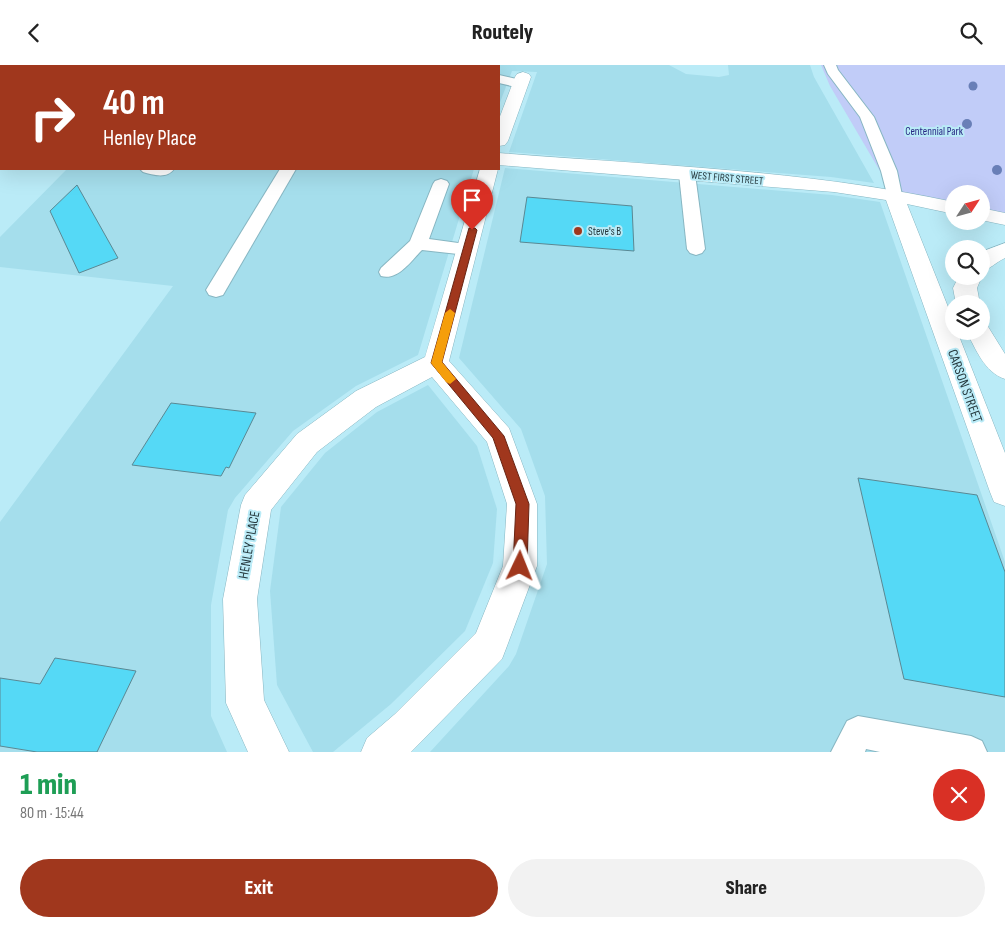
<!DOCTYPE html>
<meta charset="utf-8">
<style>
body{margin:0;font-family:"Sofia Sans Condensed",sans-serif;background:#f2f2f2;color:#222;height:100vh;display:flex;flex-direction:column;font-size:19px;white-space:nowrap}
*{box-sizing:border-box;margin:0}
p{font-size:16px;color:#767676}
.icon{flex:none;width:28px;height:28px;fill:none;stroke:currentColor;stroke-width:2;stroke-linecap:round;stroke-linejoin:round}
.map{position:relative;height:687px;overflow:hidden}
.panel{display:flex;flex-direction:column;background:#fff;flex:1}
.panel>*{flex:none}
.guide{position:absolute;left:0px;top:0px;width:500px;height:105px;box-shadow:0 5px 20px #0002;background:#a0371d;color:#fff;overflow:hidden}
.needle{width:32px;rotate:54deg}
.buttons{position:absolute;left:945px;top:120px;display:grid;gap:10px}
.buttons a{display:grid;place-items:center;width:45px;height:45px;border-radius:50%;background:#fff;box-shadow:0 5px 20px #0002;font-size:25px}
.pin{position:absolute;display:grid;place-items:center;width:42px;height:42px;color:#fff;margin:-51px -21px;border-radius:50% 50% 50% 0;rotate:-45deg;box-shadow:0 0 5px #0007}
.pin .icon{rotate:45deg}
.me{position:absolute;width:55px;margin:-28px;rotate:2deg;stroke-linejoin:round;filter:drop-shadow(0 0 4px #0008)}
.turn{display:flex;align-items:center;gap:18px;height:105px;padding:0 20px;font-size:22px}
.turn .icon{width:65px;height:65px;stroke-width:2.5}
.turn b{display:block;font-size:35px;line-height:42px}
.round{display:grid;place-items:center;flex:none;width:52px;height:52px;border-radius:26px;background:#f2f2f2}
.head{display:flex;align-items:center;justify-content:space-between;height:85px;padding:0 20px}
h1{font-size:30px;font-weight:800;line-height:38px;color:#1e9e55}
.primary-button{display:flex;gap:10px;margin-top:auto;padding:10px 20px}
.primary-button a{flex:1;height:58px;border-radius:30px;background:#a0371d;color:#fff;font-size:20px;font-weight:800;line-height:58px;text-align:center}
.primary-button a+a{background:#f2f2f2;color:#222}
header{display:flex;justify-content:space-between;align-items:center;height:65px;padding:0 20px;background:#fff;font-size:22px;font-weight:800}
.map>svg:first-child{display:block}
</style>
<header><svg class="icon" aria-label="back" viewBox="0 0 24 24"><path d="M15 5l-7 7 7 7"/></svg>Routely<svg class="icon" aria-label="search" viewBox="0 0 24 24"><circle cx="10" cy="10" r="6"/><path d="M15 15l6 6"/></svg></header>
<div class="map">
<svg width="1005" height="687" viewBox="0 0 1005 687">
<rect width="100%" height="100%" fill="#baebf7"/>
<!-- built -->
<g fill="#a5deec">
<path d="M0,0H669L686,9L719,12L729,10L728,0H810L814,12L874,118L831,112L509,87L537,7L512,6L499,40V1H1V43Z"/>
<path d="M505,103L832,130L880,137L1005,497V687H430L509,601L516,589L547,499L545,431L521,364L459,293Z"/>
<path d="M67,104H474L418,290L356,321L293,366L235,433L228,445L211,540V651L227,687H0V457L173,221L0,202V172Z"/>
<path d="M428,320L477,381L497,444L493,498L465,566L391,639L333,687H313L277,620L270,526L281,442L325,388L377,347Z"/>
</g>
<!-- green -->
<path fill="#c1ccf8" d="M821,0H1005V154L981,149V129H954V143L894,130L830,21Z"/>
<!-- building -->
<g fill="#55d9f6" stroke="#5a8893">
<path d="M77,120L118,193L79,208L50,146Z"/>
<path d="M527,132L632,141L634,186L520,177Z"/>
<path d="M171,338L256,348L229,403L226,402L221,411L132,400Z"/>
<path d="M858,413L977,430L1005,507V632L904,614Z"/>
<path d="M55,593L136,606L97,687H37L0,681V613L40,619Z"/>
</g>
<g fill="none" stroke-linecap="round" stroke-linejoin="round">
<defs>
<g id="service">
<rect x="389" y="0" width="17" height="1"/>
<path d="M824,0H836L838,5L874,52L897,106L902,130L900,133H888L881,106L860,52L828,9Z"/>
<path d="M499,10L525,16L527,19L520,23L499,18Z"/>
<path d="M140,104H174C167,114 153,110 143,107Z"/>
<path d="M280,104H296L223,230L216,232L209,230L206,225Z"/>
<path d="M687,104L693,106L695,109L705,184L702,188L696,190L690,188L687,184L679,109L681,106Z"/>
<path d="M441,114L447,116L449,119L429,174L473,180L476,184L473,188L467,190L422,185C411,196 398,216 381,211L379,207L381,203L410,176L433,119L435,116Z"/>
<path d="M858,651L971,671L982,676L987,687H880L866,684L865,687H831L847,656Z"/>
</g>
<g id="minor">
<path d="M523,7L529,9L531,12L508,76L505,80L499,81V54L515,12L517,9Z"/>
<rect x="0" y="45" width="1" height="10"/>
<path d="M499,88C650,100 806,105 954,137V149L907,139L954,257V266H957L1005,388V441L994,437L990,427L886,135L834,127L499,100Z"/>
<path d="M480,104H498L449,296L509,363L537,439V501L507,581L502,594L411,687H361L367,673L395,649L476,568L503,501L507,439L487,377L432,312L376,342L317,387L271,445L257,534L264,635L289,687H248L226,638L223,534L241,440L245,430L297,369L356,326L425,292Z"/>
<path d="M981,143L1005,148V160L981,155Z"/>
</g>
<g id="primary">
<path d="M1005,178V193C996,197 991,204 981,206V187Z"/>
<path d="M981,209L982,211L977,223L980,239H956L953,223L959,211H981Z"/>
<path d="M981,258L987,260L1005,289V314C984,307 976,284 966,266H981Z"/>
</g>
</defs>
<!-- service casing -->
<use href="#service" stroke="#87b6c2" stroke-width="2"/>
<!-- minor casing -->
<use href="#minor" stroke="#87b6c2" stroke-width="1"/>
<!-- primary casing -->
<use href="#primary" stroke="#87b6c2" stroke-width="1"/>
<!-- service -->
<use href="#service" fill="#fff" fill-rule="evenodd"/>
<!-- minor -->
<use href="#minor" fill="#fff" fill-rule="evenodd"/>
<!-- primary -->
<use href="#primary" fill="#fff" fill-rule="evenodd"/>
</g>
<!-- trees -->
<g fill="#697fb7">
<circle cx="973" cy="21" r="4.5"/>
<circle cx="967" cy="59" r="5"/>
<circle cx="997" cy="105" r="5"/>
</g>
<!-- route -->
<path fill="#a0371d" stroke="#682413" d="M469,163H475L477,165L442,297L504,371L529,439L527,501L525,505L520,507L515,505L513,501L516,439L493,373L431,298Z"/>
<!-- slow -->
<path fill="#f59e0b" d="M450,244L455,248L442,297L456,314L450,319L446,317L431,298L445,248Z"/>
<!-- markers -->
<circle fill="#a0371d" stroke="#baebf7" stroke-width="2" cx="578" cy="166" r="5"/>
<g text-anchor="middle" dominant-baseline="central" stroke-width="4" stroke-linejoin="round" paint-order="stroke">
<!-- far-park labels -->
<g font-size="11" fill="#272783" stroke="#baebf7">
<text x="934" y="66">Centennial Park</text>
</g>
<!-- far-street labels -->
<g font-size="11" fill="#25383d" stroke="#baebf7">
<text transform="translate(727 113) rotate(5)">WEST FIRST STREET</text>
</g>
<!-- far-poi labels -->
<g font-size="11" fill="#25383d" stroke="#baebf7" text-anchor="start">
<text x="588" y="166">Steve's B</text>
</g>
<!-- street labels -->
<g font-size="14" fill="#25383d" stroke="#baebf7">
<text transform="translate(965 321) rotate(70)">CARSON STREET</text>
<text transform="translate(249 480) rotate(-80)">HENLEY PLACE</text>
</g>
</g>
</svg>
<div class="buttons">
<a><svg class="needle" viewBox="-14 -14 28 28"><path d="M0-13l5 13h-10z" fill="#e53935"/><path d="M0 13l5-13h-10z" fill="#767676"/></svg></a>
<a><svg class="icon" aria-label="search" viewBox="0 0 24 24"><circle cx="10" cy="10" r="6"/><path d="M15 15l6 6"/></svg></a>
<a><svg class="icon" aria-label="layers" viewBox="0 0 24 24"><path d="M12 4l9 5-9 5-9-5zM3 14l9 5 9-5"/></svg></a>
</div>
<div class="pin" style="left:472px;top:165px;background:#d93025"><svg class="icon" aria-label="arrive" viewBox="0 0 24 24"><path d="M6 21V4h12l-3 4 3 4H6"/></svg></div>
<svg class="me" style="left:520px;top:501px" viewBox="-20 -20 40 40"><path d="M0-17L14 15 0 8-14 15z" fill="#a0371d" stroke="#fff" stroke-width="4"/></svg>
<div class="guide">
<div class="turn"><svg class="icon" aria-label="right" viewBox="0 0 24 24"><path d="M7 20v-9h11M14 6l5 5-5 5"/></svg><div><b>40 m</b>Henley Place</div></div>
</div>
</div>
<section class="panel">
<div class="head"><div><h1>1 min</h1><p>80 m · 15:44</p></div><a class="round" style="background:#d93025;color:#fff"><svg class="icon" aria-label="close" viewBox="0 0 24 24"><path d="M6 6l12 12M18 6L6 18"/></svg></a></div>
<div class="primary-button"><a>Exit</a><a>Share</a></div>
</section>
